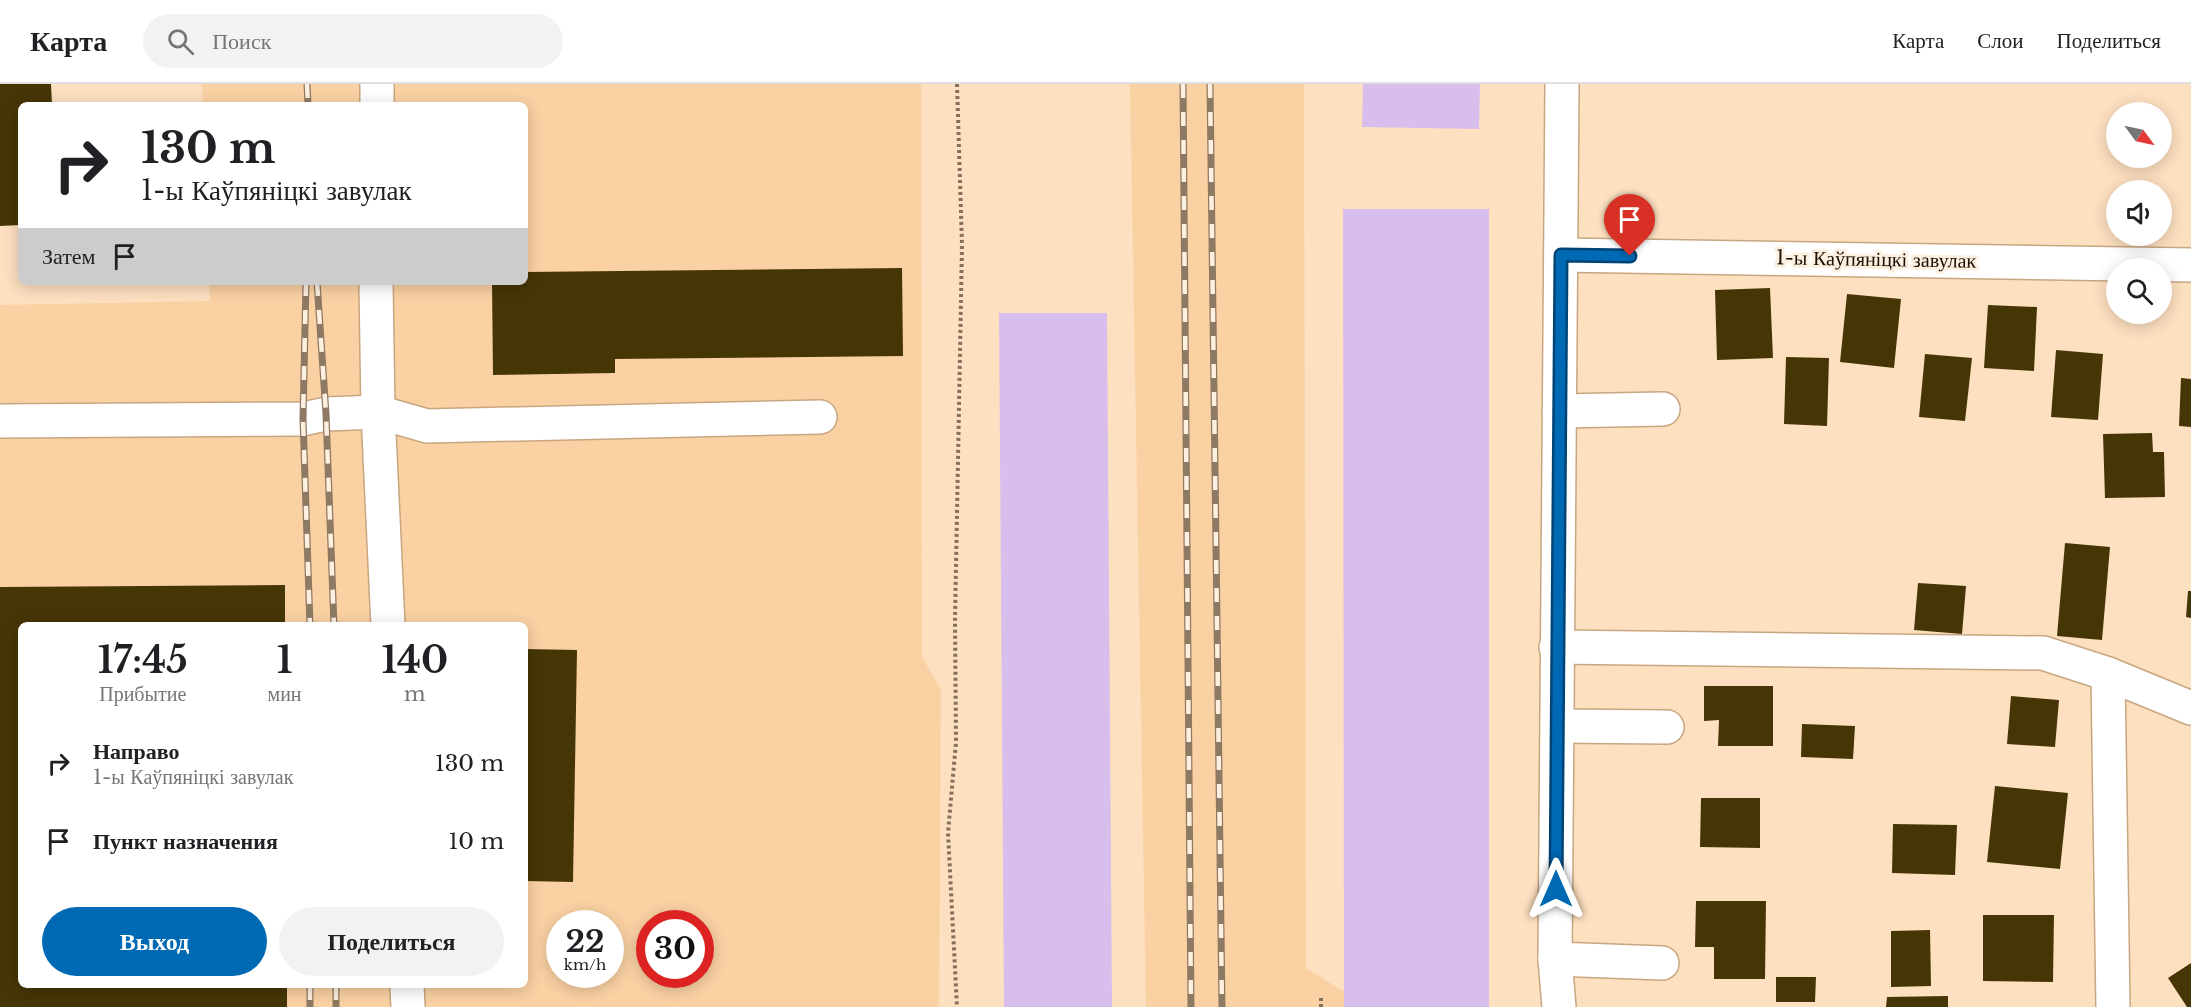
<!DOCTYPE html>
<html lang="ru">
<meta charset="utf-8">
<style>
body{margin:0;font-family:"Libre Baskerville",serif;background:#f2f2f2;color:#202124;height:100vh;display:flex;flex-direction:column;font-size:22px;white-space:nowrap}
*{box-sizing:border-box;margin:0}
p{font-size:20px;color:#757577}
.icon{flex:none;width:33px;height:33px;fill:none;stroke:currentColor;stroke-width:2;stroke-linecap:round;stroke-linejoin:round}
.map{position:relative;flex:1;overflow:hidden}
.sheet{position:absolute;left:18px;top:538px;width:510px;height:366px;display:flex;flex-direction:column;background:#fff;border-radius:9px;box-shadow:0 3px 15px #0003}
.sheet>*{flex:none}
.hud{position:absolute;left:18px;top:18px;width:510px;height:183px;border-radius:9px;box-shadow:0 3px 15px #0003;background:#fff;color:#202124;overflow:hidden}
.needle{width:39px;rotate:123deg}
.tools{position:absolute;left:2106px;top:18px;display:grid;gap:12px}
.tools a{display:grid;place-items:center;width:66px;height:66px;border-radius:50%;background:#fff;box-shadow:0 3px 15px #0003;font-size:30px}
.speed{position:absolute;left:546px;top:826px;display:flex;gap:12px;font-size:30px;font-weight:700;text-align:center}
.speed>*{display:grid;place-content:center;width:78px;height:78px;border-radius:50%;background:#fff;box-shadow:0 3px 15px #0003;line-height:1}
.speed small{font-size:15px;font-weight:400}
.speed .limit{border:9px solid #d22;background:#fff;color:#111}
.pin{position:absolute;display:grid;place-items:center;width:51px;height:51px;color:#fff;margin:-62px -26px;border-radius:50% 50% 50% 0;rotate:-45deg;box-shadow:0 0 6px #0007}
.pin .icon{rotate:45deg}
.me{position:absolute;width:66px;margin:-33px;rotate:0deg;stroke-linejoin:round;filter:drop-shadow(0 0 4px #0008)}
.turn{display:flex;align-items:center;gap:21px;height:126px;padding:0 24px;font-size:27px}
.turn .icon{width:78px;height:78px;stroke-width:2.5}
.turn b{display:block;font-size:42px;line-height:51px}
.then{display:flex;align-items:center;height:57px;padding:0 24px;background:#0003;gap:12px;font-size:22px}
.eta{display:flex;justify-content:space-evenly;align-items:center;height:102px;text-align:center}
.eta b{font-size:36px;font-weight:700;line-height:42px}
.cta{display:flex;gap:12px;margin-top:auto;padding:12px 24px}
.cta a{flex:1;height:69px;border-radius:36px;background:#0069b4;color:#fff;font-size:24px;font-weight:700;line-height:69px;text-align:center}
.cta a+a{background:#f2f2f2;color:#202124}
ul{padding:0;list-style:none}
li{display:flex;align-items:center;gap:18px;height:78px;padding:0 24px}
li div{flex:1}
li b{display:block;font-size:22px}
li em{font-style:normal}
header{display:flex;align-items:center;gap:36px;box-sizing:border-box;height:84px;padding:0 30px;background:#fff;border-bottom:2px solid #e0e0e0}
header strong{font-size:28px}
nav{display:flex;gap:33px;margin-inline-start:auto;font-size:21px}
.search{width:420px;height:54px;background:#f2f2f2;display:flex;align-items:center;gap:15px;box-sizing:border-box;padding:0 21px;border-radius:33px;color:#757577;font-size:22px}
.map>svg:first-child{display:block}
</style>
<header>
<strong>Карта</strong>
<div class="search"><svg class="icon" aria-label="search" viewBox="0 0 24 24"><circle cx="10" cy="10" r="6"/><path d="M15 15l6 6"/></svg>Поиск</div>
<nav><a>Карта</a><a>Слои</a><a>Поделиться</a></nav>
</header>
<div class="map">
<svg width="2191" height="923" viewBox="0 0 2191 923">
<rect width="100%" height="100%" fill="#fde0c0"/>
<!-- built -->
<g fill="#fad1a3" fill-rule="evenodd">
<path d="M202,0H921L922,573L941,606L939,923H0V221L210,217L209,198H525V21H203ZM21,542H525V902H21ZM560,840H610V891H560ZM650,840H700V891H650Z"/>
<path d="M1130,0H1304L1306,884L1369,923H1146Z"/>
</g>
<!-- green -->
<g fill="#d7beec">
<path d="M1363,0H1480L1479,45L1362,43Z"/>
<path d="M1343,125H1489V923H1344Z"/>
<path d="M999,229H1107L1112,923H1004Z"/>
</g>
<!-- building -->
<g fill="#463606">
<path d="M0,0H51L52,21H21V141L0,142Z"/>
<path d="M902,184L903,272L615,275V289L493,291L492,198H525V188Z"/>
<path d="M1770,204L1773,274L1717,276L1715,206Z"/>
<path d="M1847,210L1901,215L1894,284L1840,278Z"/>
<path d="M1988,221L2037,223L2034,287L1984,284Z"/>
<path d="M2056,266L2103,270L2098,336L2051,333Z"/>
<path d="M1925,270L1972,274L1965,337L1919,333Z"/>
<path d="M1786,273L1829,274L1827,342L1784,340Z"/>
<path d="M2181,294L2191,295V343L2179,342Z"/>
<path d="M2152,349L2153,368H2164L2165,413L2105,414L2103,350Z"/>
<path d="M2065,459L2110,463L2102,556L2057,552Z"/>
<path d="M1918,499L1966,502L1962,550L1914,546Z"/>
<path d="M285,501V542H21V902H287V923H0V503Z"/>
<path d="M2188,507H2191V534L2186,533Z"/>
<path d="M525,565L577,566L573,798L525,797Z"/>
<path d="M1704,602H1773V662H1718L1719,636L1704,637Z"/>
<path d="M2011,612L2059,616L2055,663L2007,660Z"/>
<path d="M1802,640L1855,642L1853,675L1801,673Z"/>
<path d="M1995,702L2068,709L2060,785L1987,778Z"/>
<path d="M1701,714H1760V764L1700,763Z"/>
<path d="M1893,740L1957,741L1955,791L1892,789Z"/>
<path d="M1696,817H1766L1765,895H1714V863H1695Z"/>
<path d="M1983,831H2054L2053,898L1983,897Z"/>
<path d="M1930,846L1931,902L1891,903V847Z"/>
<path d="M2191,879V923H2187L2168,894Z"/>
<path d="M1776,893H1816L1815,918H1776Z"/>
<path d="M1948,912V923H1886L1887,913Z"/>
</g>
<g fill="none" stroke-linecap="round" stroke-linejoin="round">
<defs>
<g id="minor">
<path d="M377,21V0"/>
<path d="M1561,171L2191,181"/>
<path d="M376,198L378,328L388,542"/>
<path d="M1559,327L1663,325"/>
<path d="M0,337L303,335L326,330L378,328L427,342L820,333"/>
<path d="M1556,563L2043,569L2108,590L2191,624"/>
<path d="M2108,590L2113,923"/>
<path d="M1557,642L1667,643"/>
<path d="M1555,875L1662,879"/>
<path d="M407,902L408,923"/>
<path d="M1559,923L1555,875L1562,0"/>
</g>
</defs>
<!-- minor casing -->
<use href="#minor" stroke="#c8a680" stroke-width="36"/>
<!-- path -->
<g stroke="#84705b" stroke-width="4" stroke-dasharray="3 3" stroke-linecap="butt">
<path d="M957,0L962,161L955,536L956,658L948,749L957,923"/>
<path d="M1321,923V913"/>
</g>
<!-- minor -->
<use href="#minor" stroke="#fff" stroke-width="33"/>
<defs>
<g id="rail">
<path d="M307,0L308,21"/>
<path d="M1183,0L1191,923"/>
<path d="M1210,0L1222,923"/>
<path d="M306,198L303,335L310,542"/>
<path d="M317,198L326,330L334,542"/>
<path d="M310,902V923"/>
<path d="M336,902V923"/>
</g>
</defs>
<!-- rail casing -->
<use href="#rail" stroke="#8e7963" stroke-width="7"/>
<!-- rail -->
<use href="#rail" stroke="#fef0e0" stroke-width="4.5" stroke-dasharray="14" stroke-linecap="butt"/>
</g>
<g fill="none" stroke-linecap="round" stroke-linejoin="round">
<defs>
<path id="route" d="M1556,805L1561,171L1630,172"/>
</defs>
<!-- route casing -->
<use href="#route" stroke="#004475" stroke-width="15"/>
<!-- route -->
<use href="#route" stroke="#0069b4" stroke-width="10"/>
</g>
<g text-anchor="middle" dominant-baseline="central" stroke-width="6" stroke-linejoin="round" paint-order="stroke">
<!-- street labels -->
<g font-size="20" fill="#1b0f03" stroke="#fef0e0">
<text transform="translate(1876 175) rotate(1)">1-ы Каўпяніцкі завулак</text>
</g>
</g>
</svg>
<div class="tools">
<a><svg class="needle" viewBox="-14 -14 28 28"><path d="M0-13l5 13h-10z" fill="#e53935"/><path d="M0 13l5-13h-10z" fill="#757577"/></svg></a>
<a><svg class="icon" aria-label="sound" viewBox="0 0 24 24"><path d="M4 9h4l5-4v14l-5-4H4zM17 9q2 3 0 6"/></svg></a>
<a><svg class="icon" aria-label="search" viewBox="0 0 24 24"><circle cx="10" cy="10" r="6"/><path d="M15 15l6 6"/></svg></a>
</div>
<div class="speed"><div>22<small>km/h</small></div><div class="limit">30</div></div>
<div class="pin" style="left:1630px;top:172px;background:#d93025"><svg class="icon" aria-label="arrive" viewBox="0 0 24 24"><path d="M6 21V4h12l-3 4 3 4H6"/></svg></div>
<svg class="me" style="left:1556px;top:805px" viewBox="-20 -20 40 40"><path d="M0-17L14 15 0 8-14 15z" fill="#0069b4" stroke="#fff" stroke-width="4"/></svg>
<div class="hud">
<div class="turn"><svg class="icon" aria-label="right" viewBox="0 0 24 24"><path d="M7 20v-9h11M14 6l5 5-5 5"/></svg><div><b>130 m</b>1-ы Каўпяніцкі завулак</div></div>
<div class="then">Затем<svg class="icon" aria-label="arrive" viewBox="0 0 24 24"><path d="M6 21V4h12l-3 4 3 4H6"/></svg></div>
</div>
<section class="sheet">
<div class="eta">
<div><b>17:45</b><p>Прибытие</p></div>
<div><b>1</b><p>мин</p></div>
<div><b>140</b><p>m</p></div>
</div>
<ul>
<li><svg class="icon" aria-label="right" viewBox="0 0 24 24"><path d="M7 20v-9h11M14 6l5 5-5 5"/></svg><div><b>Направо</b><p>1-ы Каўпяніцкі завулак</p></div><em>130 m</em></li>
<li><svg class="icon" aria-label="arrive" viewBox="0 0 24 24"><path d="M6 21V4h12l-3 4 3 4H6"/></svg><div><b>Пункт назначения</b></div><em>10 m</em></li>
</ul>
<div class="cta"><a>Выход</a><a>Поделиться</a></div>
</section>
</div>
